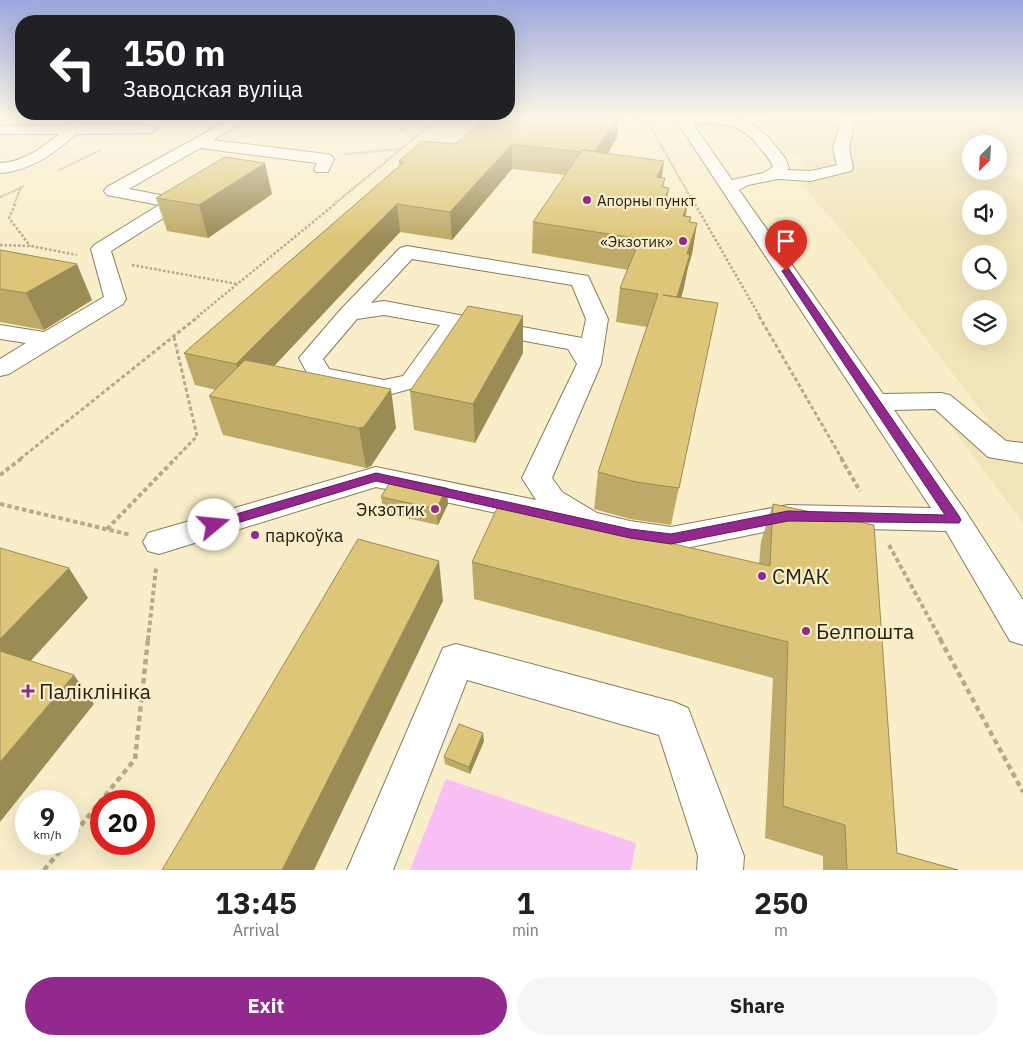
<!DOCTYPE html>
<meta charset="utf-8">
<style>
body{margin:0;font-family:"IBM Plex Sans",sans-serif;background:#f6f6f6;color:#202124;height:100vh;display:flex;flex-direction:column;font-size:19px;white-space:nowrap}
*{box-sizing:border-box;margin:0}
p{font-size:16px;color:#757577}
.icon{flex:none;width:28px;height:28px;fill:none;stroke:currentColor;stroke-width:2;stroke-linecap:round;stroke-linejoin:round}
.map{position:relative;height:870px;overflow:hidden}
.side{display:flex;flex-direction:column;background:#fff;flex:1}
.side>*{flex:none}
.banner{position:absolute;left:15px;top:15px;width:500px;height:105px;border-radius:20px;box-shadow:0 5px 20px #0002;background:#202124;color:#fff;overflow:hidden}
.needle{width:32px;rotate:204deg}
.controls{position:absolute;left:962px;top:135px;display:grid;gap:10px}
.controls a{display:grid;place-items:center;width:45px;height:45px;border-radius:50%;background:#fff;box-shadow:0 5px 20px #0002;font-size:25px}
.speed{position:absolute;left:15px;top:790px;display:flex;gap:10px;font-size:25px;font-weight:700;text-align:center}
.speed>*{display:grid;place-content:center;width:65px;height:65px;border-radius:50%;background:#fff;box-shadow:0 5px 20px #0002;line-height:1}
.speed small{font-size:12px;font-weight:400}
.speed .limit{border:8px solid #d22;background:#fff;color:#111}
.pin{position:absolute;display:grid;place-items:center;width:42px;height:42px;color:#fff;margin:-51px -21px;border-radius:50% 50% 50% 0;rotate:-45deg;box-shadow:0 0 5px #0007}
.pin .icon{rotate:45deg}
.me{position:absolute;width:55px;margin:-28px;rotate:73deg;stroke-linejoin:round;filter:drop-shadow(0 0 4px #0008)}
.turn{display:flex;align-items:center;gap:18px;height:105px;padding:0 25px;font-size:22px}
.turn .icon{width:65px;height:65px;stroke-width:2.5}
.turn b{display:block;font-size:35px;line-height:42px}
.eta{display:flex;justify-content:space-evenly;align-items:center;height:85px;text-align:center}
.eta b{font-size:30px;font-weight:700;line-height:35px}
.primary-button{display:flex;gap:10px;margin-top:auto;padding:10px 25px}
.primary-button a{flex:1;height:58px;border-radius:30px;background:#91298e;color:#fff;font-size:20px;font-weight:700;line-height:58px;text-align:center}
.primary-button a+a{background:#f6f6f6;color:#202124}
.map>svg:first-child{display:block}
</style>
<div class="map">
<svg width="1023" height="870" viewBox="0 0 1023 870">
<rect width="100%" height="100%" fill="#f9eec9"/>
<!-- built -->
<path fill="#f1e4b8" fill-rule="evenodd" d="M772,117H1023V155L999,162V144H971V171H995L1023,182V523L946,420L989,421L852,242L798,180L806,162L783,149L758,120ZM971,199H999V226H971ZM971,254H999V281H971ZM971,309H999V336H971Z"/>
<!-- green -->
<path fill="#f7bff3" d="M446,779L636,843L631,870H410Z"/>
<g fill="none" stroke-linecap="round" stroke-linejoin="round">
<defs>
<g id="minor">
<path d="M234,117H250L213,140L326,154L332,156L334,159L328,172H316L314,169L317,163L200,148L129,189L181,199L184,203L181,207L111,251L126,299L123,304L9,374L0,376V359L26,343L0,339V325L44,332L104,297L91,249L94,245L159,205L107,195L104,191L107,187Z"/>
<path d="M674,117H727L750,122L768,137L785,158L789,168L787,170L811,171L837,165L833,148L843,117H871L869,120L854,122L849,148L853,168L851,171L811,181L778,179L748,185L739,190L883,394L941,393L950,395L1006,441L1023,443V463L988,457L935,409L894,410L966,512L1023,600V645L1010,641L946,531L788,527L671,551L630,545L575,530L376,487L159,554L148,551L143,542L148,533L376,467L536,500L522,478L577,364L568,349L461,329L421,386L384,396L311,380L299,358L342,308L400,248L407,246L588,276L608,319L601,364L552,478L562,492L597,513L630,521L671,527L788,505L931,508ZM693,124C723,123 741,122 760,148C765,154 771,160 773,167L763,173L732,180ZM412,259L572,285L586,319L582,338L384,301L371,303ZM384,315L440,325L403,376L384,380L329,369L323,359L357,319Z"/>
<path d="M77,121L82,122L84,125H148L153,126L155,129L153,132L148,133L76,134C54,154 30,171 0,173V163C23,162 42,148 59,134H0V126L69,125Z"/>
<path d="M456,644L674,702L688,708L744,856L743,870H697L698,856L659,735L467,680L393,870H347L443,648Z"/>
</g>
</defs>
<!-- minor casing -->
<use href="#minor" stroke="#877d5c" stroke-width="2"/>
<!-- path-far4 -->
<g stroke="#b4ab8d" stroke-width="2" stroke-dasharray="2 1" stroke-linecap="butt">
<path d="M390,117L413,139"/>
<path d="M636,117L648,123L695,205"/>
<path d="M263,118L465,117"/>
<path d="M166,119H197"/>
<path d="M345,154L401,149"/>
<path d="M59,170L101,150"/>
<path d="M0,197L21,188"/>
<path d="M14,205L21,187L24,186"/>
<path d="M333,205L440,117"/>
</g>
<!-- path-far3 -->
<g stroke="#b4ab8d" stroke-width="2.5" stroke-dasharray="2.5 2" stroke-linecap="butt">
<path d="M15,204L9,218L30,246"/>
<path d="M695,204L760,317"/>
<path d="M0,245L31,246L77,255"/>
<path d="M132,265L237,284"/>
<path d="M197,317L335,204"/>
</g>
<!-- path-far2 -->
<g stroke="#b4ab8d" stroke-width="3" stroke-dasharray="4 2.5" stroke-linecap="butt">
<path d="M759,316L842,459"/>
<path d="M174,337L197,436L175,459"/>
<path d="M20,459L199,316"/>
</g>
<!-- path-far1 -->
<g stroke="#b4ab8d" stroke-width="4" stroke-dasharray="4.5 3" stroke-linecap="butt">
<path d="M841,458L860,491"/>
<path d="M0,475L22,458"/>
<path d="M0,504L131,535"/>
<path d="M107,529L176,458"/>
<path d="M889,545L941,640"/>
<path d="M148,640L156,568"/>
</g>
<!-- path -->
<g stroke="#b4ab8d" stroke-width="4.5" stroke-dasharray="5.5 4" stroke-linecap="butt">
<path d="M940,639L1023,792"/>
<path d="M69,840L135,759L148,639"/>
<path d="M44,870L66,844"/>
</g>
<!-- minor -->
<use href="#minor" fill="#fff" fill-rule="evenodd"/>
</g>
<!-- wall -->
<g fill="#beaa68">
<path d="M1006,117H1023V122Z"/>
<path d="M617,138L608,153L662,178L664,187L669,188L667,199L686,216L691,217L690,222L697,223L692,254L688,267L684,287L681,298L718,303L671,525L630,519L594,509L598,472L647,327L616,322L620,288L628,270L532,253L533,222L565,175L512,169L452,240L400,232L274,366L396,428L371,466L366,468L223,435L209,396L216,390L195,385L184,353L399,166V161L456,144Z"/>
<path d="M272,194L208,238L167,231L156,198Z"/>
<path d="M0,250L92,300L44,330L0,322Z"/>
<path d="M523,316V353L475,443L414,430L410,391Z"/>
<path d="M381,497L448,504L438,525L384,513Z"/>
<path d="M773,504L897,853L958,870H823V856L765,838L773,678L474,599L472,562L759,564L761,541Z"/>
<path d="M484,741L470,774L445,764L444,757Z"/>
</g>
<!-- shaded-wall -->
<g fill="#9b8b55">
<path d="M618,117H619L617,138L592,178L594,153Z"/>
<path d="M512,144V169L452,240L450,212Z"/>
<path d="M664,161L660,190L657,177Z"/>
<path d="M265,163L272,194L208,238L199,205Z"/>
<path d="M669,188L664,218V199Z"/>
<path d="M688,202L683,233V216Z"/>
<path d="M397,204L400,232L246,396L236,364Z"/>
<path d="M697,223L692,254L688,267L684,287L672,331L677,297L687,254Z"/>
<path d="M77,264L92,300L44,330L26,293Z"/>
<path d="M523,316V353L475,443L473,404Z"/>
<path d="M391,389L396,428L371,466L366,468L359,428Z"/>
<path d="M447,488L448,504L438,525L436,509Z"/>
<path d="M439,561L443,601L314,870H282Z"/>
<path d="M69,568L88,598L16,677L0,658V639Z"/>
<path d="M74,675L94,704L0,822V762Z"/>
<path d="M483,733L484,741L470,774L469,767Z"/>
</g>
<!-- building -->
<g fill="#ddc679" stroke="#9b8b55">
<path d="M486,117H618L595,151L582,150L581,152L512,144L450,212L397,204L236,364L184,353L404,162L399,161L422,141L456,144Z"/>
<path d="M582,150L664,161L657,177L665,178L662,187L669,188L664,199L688,202L683,216L691,217L689,222L697,223L687,254H690L677,297L663,295L718,303L679,488L636,482L598,472L658,294L620,288L640,239L533,222Z"/>
<path d="M225,157L265,163L199,205L156,198Z"/>
<path d="M0,250L77,264L26,293L0,289Z"/>
<path d="M468,306L523,316L473,404L410,391Z"/>
<path d="M245,360L391,389L364,427L359,428L209,396Z"/>
<path d="M393,477L447,488L436,509L381,497Z"/>
<path d="M499,504L770,566L773,504L874,525L897,853L958,870H847L845,825L783,806L788,642L472,562Z"/>
<path d="M358,539L439,561L282,870H162Z"/>
<path d="M0,548L69,568L0,639Z"/>
<path d="M0,651L74,675L0,762Z"/>
<path d="M459,724L483,733L469,767L444,757Z"/>
</g>
<!-- sky -->
<linearGradient id="sky" x2="0" y2="1"><stop stop-color="#9da7dc"/><stop offset="0.49" stop-color="#fcf7e7"/><stop offset="1" stop-color="#fcf7e7" stop-opacity="0"/></linearGradient>
<rect width="1023" height="238" fill="url(#sky)"/>
<!-- route -->
<path fill="#91298e" stroke="#5e1b5c" d="M786,268L789,269L959,516L961,520L959,523L788,521L671,544L630,538L376,481L214,530L209,529L207,525L209,522L376,473L630,529L671,534L788,511L945,515L782,271Z"/>
<!-- markers -->
<g fill="#91298e" stroke="#f9eec9" stroke-width="2">
<circle cx="587" cy="200" r="5"/>
<circle cx="683" cy="241" r="5"/>
<circle cx="435" cy="509" r="5"/>
<circle cx="255" cy="535" r="5"/>
<circle cx="762" cy="576" r="5"/>
<circle cx="806" cy="631" r="5"/>
<path d="M25.5 683.5h5v5h5v5h-5v5h-5v-5h-5v-5h5z"/>
</g>
<g text-anchor="middle" dominant-baseline="central" stroke-width="4.5" stroke-linejoin="round" paint-order="stroke">
<!-- far-poi labels -->
<g font-size="15" fill="#252113" stroke="#f9eec9" text-anchor="start">
<text x="597" y="200">Апорны пункт</text>
<text x="673" y="241" text-anchor="end">«Экзотик»</text>
</g>
<!-- poi labels -->
<g font-size="18" fill="#252113" stroke="#f9eec9" text-anchor="end">
<text x="425" y="509">Экзотик</text>
<text x="265" y="535" text-anchor="start">паркоўка</text>
</g>
<!-- near-poi labels -->
<g font-size="21" fill="#252113" stroke="#f9eec9" text-anchor="start">
<text x="772" y="576">СМАК</text>
<text x="816" y="631">Белпошта</text>
<text x="39" y="691">Паліклініка</text>
</g>
</g>
</svg>
<div class="controls">
<a><svg class="needle" viewBox="-14 -14 28 28"><path d="M0-13l5 13h-10z" fill="#e53935"/><path d="M0 13l5-13h-10z" fill="#757577"/></svg></a>
<a><svg class="icon" aria-label="sound" viewBox="0 0 24 24"><path d="M4 9h4l5-4v14l-5-4H4zM17 9q2 3 0 6"/></svg></a>
<a><svg class="icon" aria-label="search" viewBox="0 0 24 24"><circle cx="10" cy="10" r="6"/><path d="M15 15l6 6"/></svg></a>
<a><svg class="icon" aria-label="layers" viewBox="0 0 24 24"><path d="M12 4l9 5-9 5-9-5zM3 14l9 5 9-5"/></svg></a>
</div>
<div class="speed"><div>9<small>km/h</small></div><div class="limit">20</div></div>
<div class="pin" style="left:786px;top:271px;background:#d93025"><svg class="icon" aria-label="arrive" viewBox="0 0 24 24"><path d="M6 21V4h12l-3 4 3 4H6"/></svg></div>
<svg class="me" style="left:214px;top:525px" viewBox="-20 -20 40 40"><circle r="19" fill="#fff"/><path d="M0-13L10 11 0 6-10 11z" fill="#91298e"/></svg>
<div class="banner">
<div class="turn"><svg class="icon" aria-label="left" viewBox="0 0 24 24"><path d="M17 20v-9H6M10 6l-5 5 5 5"/></svg><div><b>150 m</b>Заводская вуліца</div></div>
</div>
</div>
<section class="side">
<div class="eta">
<div><b>13:45</b><p>Arrival</p></div>
<div><b>1</b><p>min</p></div>
<div><b>250</b><p>m</p></div>
</div>
<div class="primary-button"><a>Exit</a><a>Share</a></div>
</section>
